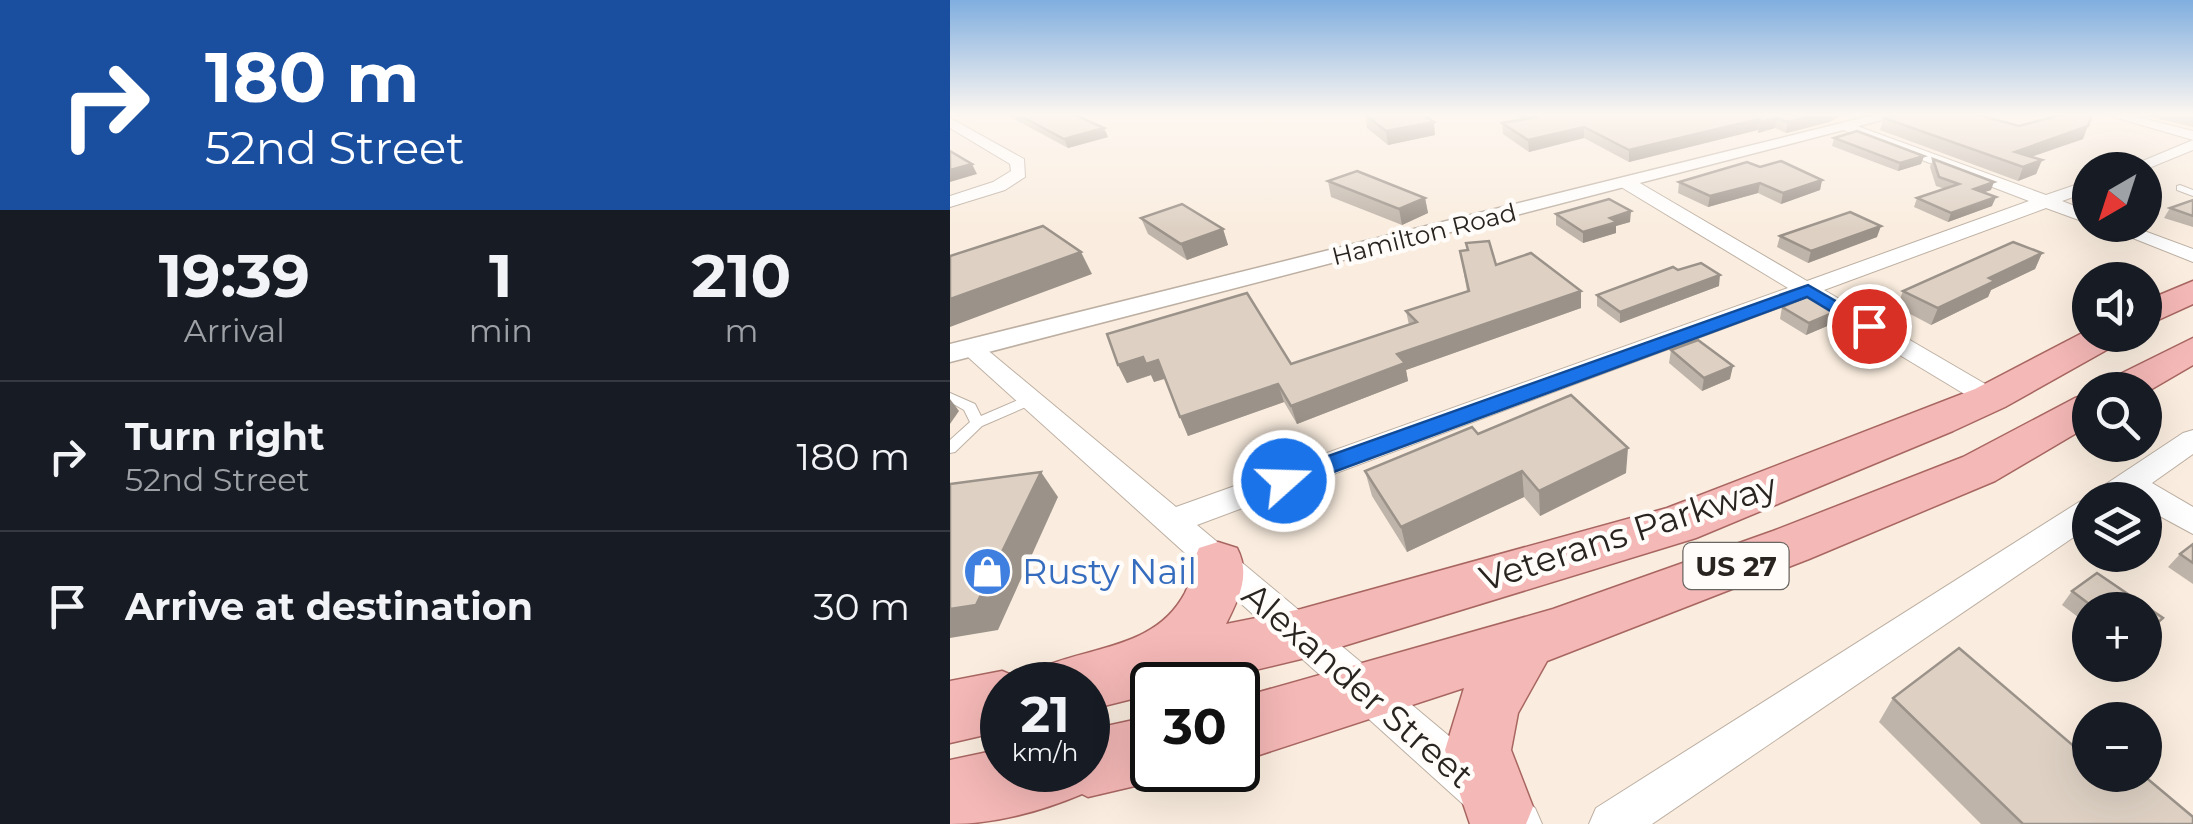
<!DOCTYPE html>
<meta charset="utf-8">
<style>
body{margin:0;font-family:Montserrat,sans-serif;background:#242831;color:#f1f3f6;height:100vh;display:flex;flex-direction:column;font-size:38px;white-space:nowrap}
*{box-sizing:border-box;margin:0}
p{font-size:32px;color:#9ea1a6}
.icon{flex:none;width:55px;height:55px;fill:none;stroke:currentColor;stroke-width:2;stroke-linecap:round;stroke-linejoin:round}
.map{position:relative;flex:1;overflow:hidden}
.panel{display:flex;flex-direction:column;background:#171b24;width:950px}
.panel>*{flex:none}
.guide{background:#1a4fa0;color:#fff;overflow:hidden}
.needle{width:65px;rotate:219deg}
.controls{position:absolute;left:1122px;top:152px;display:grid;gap:20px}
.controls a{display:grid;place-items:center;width:90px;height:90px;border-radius:50%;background:#171b24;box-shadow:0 10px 40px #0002;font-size:50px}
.speed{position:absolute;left:30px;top:662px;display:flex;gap:20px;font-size:50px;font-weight:700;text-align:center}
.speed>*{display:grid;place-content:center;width:130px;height:130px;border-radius:50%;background:#171b24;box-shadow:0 10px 40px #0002;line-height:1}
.speed small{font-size:25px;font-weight:400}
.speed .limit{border:5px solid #111;border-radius:15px;background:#fff;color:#111}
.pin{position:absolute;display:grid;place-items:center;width:85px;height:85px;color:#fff;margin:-42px;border:5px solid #fff;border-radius:50%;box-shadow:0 2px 10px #0007}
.me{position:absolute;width:110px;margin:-55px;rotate:70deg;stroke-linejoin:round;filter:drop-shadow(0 0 8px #0008)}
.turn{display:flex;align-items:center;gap:35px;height:210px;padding:0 40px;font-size:45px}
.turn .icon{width:130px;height:130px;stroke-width:2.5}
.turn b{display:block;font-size:70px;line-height:85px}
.eta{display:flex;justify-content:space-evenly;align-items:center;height:170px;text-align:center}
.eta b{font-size:60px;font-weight:700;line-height:70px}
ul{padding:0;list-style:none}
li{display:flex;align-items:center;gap:30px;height:150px;padding:0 40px;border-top:2px solid #363941}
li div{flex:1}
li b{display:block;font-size:38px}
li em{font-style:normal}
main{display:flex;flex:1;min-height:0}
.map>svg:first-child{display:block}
</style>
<main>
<section class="panel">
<div class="guide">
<div class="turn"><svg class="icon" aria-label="right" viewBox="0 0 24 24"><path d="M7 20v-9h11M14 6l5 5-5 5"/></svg><div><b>180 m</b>52nd Street</div></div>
</div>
<div class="eta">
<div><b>19:39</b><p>Arrival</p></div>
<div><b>1</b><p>min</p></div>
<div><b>210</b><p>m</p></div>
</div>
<ul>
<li><svg class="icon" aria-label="right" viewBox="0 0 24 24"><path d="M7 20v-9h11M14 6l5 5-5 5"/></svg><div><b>Turn right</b><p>52nd Street</p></div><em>180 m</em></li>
<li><svg class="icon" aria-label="arrive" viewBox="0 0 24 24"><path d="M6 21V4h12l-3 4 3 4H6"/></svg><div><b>Arrive at destination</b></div><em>30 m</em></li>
</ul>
</section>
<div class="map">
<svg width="1243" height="824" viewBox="0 0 1243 824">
<rect width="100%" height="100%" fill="#faeddf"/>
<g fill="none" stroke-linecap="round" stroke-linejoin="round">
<defs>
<g id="service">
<path d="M1230,185L1243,190V196L1227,190V186Z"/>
<path d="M0,393L25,404L31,416L75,397L80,396L87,400L85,403L32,426L5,452L0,453V440L20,422L14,410L0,402Z"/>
</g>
<g id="minor">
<path d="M1154,114H1176L1243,131V150L1194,170H1171L1243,140Z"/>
<path d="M0,118L74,159L75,177L55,190L0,207V196L43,182L61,171L60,164L0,128Z"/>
<path d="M896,122L1096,195L1140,180V191L1112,201L1140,212V224L1096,208L874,290L1049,392L1053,398L1049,404H1031L855,298L247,525L585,808L592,824H535L8,348L11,343H29L226,507L838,288L671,187V179H683L857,281L1079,201L891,129L889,126Z"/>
<path d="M1150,225H1178L1243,249V262Z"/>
<path d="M1243,430V454L1202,483L1243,507V534L1195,508V500H1140V526L702,824H639L646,808L1129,502L1140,498L1144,492L1233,433Z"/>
</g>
<path id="tertiary" d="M928,114H955L0,362V344Z"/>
<g id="primary">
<path d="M1243,281V304L1195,326V301Z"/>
<path d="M1140,329V335H1175L1169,343L1055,407L1003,431L746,538L351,659L242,685H202V694L138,710V685H89L98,665C147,646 207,646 235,593C242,579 242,563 249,548L268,542L287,548C301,575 289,598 276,624L351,609L717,508L1025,389Z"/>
<path d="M1243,338V365L1195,393L1150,390L1156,381Z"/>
<path d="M1140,394V425L1045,481L859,559L597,661L568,713L561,750L583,807L576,824H520L495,750L514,688L288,762V698L603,609L823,531L1013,457L1125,398Z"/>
<path d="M52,671L74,680L76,685H52V731L0,743V681Z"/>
<path d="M202,716V770L225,772L202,782L138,797L132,794C92,811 44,824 0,824V760L52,749V770H138V730Z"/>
</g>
</defs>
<!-- service casing -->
<use href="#service" stroke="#bdb0a3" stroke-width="2"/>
<!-- minor casing -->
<use href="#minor" stroke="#bdb0a3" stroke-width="2"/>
<!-- tertiary casing -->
<use href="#tertiary" stroke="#bdb0a3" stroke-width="3"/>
<!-- primary casing -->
<use href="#primary" stroke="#a86661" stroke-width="3"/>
<!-- service -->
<use href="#service" fill="#fff" fill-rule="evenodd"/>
<!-- minor -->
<use href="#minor" fill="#fff" fill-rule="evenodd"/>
<!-- tertiary -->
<use href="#tertiary" fill="#fff" fill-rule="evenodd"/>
<!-- primary -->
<use href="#primary" fill="#f4b8b6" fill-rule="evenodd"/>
</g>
<!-- wall -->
<g fill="#bfb4a9">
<path d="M55,114H123L154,128L158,137L118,148Z"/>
<path d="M562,114H893L880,122L836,133L825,128L808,133V130L679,162L634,138L579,152L553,134L552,123L573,119Z"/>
<path d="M1188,114H1243V127Z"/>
<path d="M415,115L485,135L438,145L417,128Z"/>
<path d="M934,118L1069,126L1133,139L1081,157L1092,160L1086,174L1068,181L930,130Z"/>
<path d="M884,138L974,156L971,164L948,171L882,146Z"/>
<path d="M983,159L1041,190L1034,192L1042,206L998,222L964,207L967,198L995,189L986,186L980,167Z"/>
<path d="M810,167L872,180L870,190L831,204L808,193L758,207L728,193L729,182Z"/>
<path d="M378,181L475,198L478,213L452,225L381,197Z"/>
<path d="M1243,200V227L1214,218L1220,208Z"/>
<path d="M606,214L680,222L666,226V233L633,243L606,225Z"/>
<path d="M191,218L273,229L278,245L237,260L198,234Z"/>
<path d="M830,236L927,237L858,263L827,247Z"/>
<path d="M516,243L546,265L631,308L456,370L458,381L347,424L334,402L238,436L215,379L204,382L201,375L177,383L168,365L341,364L459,325L456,311L517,291L510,251L517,250Z"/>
<path d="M1092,253L1085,269L1041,290L1038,297L981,325L947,307L953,291Z"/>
<path d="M728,270L769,286L670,323L647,306V295Z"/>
<path d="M832,307L885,312L882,324L856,335L830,319Z"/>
<path d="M721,350L780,379L752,391L719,363Z"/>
<path d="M528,434L676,473L590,516L574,497L457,552L422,496L415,471Z"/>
<path d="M1243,544V584L1218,567L1230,554Z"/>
<path d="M1147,573L1213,618L1195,637V610H1140V626L1112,605L1122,591Z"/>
<path d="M943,698L1165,782L1172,775H1193L1243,824H1031L929,722Z"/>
</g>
<!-- shaded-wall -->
<g fill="#9b9289">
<path d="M873,114H893L880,122L836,133L838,122Z"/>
<path d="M827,118L825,128L808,133L810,122Z"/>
<path d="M809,119L808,130L679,162V150Z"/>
<path d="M484,122L485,135L438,145L436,131Z"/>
<path d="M1138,126L1133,139L1063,163L1065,152Z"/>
<path d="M634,127V138L579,152L578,140Z"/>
<path d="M154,128L158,137L118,148L114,139Z"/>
<path d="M974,156L971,164L948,171L950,163Z"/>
<path d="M1092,160L1086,174L1068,181L1073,167Z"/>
<path d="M22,164L27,174L0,182V170Z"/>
<path d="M872,180L870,190L831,204L833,193Z"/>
<path d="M1044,182L1041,190L1021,197L1024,189Z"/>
<path d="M810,183L808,193L758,207L760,196Z"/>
<path d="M1046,197L1042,206L998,222L1001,213Z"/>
<path d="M475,198L478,213L452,225L449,209Z"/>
<path d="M681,211L680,222L666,226V233L633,243V232L660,218Z"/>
<path d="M931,226L927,237L858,263L861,251Z"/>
<path d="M273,229L278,245L237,260L231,244Z"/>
<path d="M131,252L142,274L0,327V299Z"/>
<path d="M1092,253L1085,269L1041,290L1038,297L981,325L988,308L1039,278Z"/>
<path d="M770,275L769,286L670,323V312Z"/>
<path d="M631,291V308L456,370L458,381L347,424L341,406L447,354Z"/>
<path d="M885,312L882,324L856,335L859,323Z"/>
<path d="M193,357L208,360L216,378L204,382L201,375L177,383L168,365Z"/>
<path d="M783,366L780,379L752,391L754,378Z"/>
<path d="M328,384L334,402L238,436L230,417Z"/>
<path d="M0,399L9,411L0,424Z"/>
<path d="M678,448L676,473L590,516L589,491Z"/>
<path d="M572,471L574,497L457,552L451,527Z"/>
<path d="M91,472L108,497L48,630L0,638V609Z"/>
</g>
<!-- building -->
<g fill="#ded1c4" stroke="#9b9289" stroke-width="2.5">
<path d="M67,114H123L154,128L114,139Z"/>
<path d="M420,114H472L484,122L436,131L415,115Z"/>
<path d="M582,114H873L838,122L827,118L810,122L809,119L679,150L634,127L578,140L552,123L587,117Z"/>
<path d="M947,114H1025L1069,126L1114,114H1142L1138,126L1065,152L1092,160L1073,167L934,118Z"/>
<path d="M907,131L974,156L950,163L884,138Z"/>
<path d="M0,151L22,164L0,170Z"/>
<path d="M983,159L1044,182L1024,189L1046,197L1001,213L967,198L1009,184L989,177Z"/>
<path d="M831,161L872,180L833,193L810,183L760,196L729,182L797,162L810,167Z"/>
<path d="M407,171L475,198L449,209L378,181Z"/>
<path d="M659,199L681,211L660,218L667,222L633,232L606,214Z"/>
<path d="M1243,200V216L1220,208Z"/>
<path d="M232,204L273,229L231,244L191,218Z"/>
<path d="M900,212L931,226L861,251L830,236Z"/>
<path d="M93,226L131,252L0,299V256Z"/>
<path d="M539,241L546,265L581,253L631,291L447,354L455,363L341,406L328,384L230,417L208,360L196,364L193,357L168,365L157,334L297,293L341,364L467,322L456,311L519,291L510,251L518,250L516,243Z"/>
<path d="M1063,242L1092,253L1039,278L1045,281L988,308L953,291Z"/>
<path d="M751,263L770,275L670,312L647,295L723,267L728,270Z"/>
<path d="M858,296L885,312L859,323L832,307Z"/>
<path d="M748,340L783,366L754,378L721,350Z"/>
<path d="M621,395L678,448L589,491L572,471L451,527L415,471L522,427L528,434Z"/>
<path d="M91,472L26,605L0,609V484Z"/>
<path d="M1243,544V563L1230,554Z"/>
<path d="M1147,573L1213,618L1195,634V610H1147L1122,591Z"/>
<path d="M1009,648L1140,760V775H1157L1166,782L1173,775H1193L1243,817V824H1073L943,698Z"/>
</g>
<!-- sky -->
<linearGradient id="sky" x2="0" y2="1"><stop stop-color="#80aedf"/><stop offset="0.5" stop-color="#fdf7f1"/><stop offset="1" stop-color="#fdf7f1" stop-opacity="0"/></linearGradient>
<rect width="1243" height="229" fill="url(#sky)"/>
<!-- route -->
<path fill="#1a73e8" stroke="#114b97" stroke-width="2.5" d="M858,285L929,326L919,332L912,330L857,297L343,487H325L321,481L325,475Z"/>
<!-- icons -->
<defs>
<symbol id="shop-disc" viewBox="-11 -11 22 22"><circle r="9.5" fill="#3f7fe0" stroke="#fffcf9"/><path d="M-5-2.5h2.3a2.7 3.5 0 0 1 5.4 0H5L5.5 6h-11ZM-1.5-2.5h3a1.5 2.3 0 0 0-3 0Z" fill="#fff"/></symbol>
</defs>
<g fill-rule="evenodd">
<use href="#shop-disc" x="10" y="544" width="55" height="55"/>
</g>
<g text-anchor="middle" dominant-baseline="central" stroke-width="9" stroke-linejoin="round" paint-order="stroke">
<!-- far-street labels -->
<g font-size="25" fill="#29241f" stroke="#fffcf9">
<text transform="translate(474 234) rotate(-14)">Hamilton Road</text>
</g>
<!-- shield labels -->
<rect fill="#fffcf9" stroke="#696560" stroke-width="2.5" x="733.5" y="543" width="105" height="46" rx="8"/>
<g font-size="28" font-weight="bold" fill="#29241f">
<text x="786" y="566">US 27</text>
</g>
<!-- near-street labels -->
<g font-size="35" fill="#29241f" stroke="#fffcf9">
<text transform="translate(678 532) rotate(-18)">Veterans Parkway</text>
<text transform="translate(408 685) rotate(41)">Alexander Street</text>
</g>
<!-- near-shop labels -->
<g font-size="35" fill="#366cbe" stroke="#fffcf9" text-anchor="start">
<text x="72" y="571">Rusty Nail</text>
</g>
</g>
</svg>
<div class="controls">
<a><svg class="needle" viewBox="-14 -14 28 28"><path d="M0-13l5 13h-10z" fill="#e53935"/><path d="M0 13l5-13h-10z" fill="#9ea1a6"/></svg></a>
<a><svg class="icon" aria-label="sound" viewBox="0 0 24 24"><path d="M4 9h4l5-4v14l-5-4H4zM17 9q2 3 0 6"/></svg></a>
<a><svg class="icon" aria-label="search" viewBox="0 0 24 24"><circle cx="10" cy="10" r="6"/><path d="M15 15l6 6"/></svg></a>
<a><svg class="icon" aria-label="layers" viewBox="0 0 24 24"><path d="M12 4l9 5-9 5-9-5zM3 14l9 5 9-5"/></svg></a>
<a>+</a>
<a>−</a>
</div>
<div class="speed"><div>21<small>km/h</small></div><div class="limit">30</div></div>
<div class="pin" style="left:919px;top:326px;background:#d93025"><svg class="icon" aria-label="arrive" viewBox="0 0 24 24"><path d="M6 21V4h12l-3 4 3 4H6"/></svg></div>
<svg class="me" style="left:334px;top:481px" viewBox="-20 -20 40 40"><circle r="17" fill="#1a73e8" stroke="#fff" stroke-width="3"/><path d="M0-11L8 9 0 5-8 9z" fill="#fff"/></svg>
</div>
</main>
